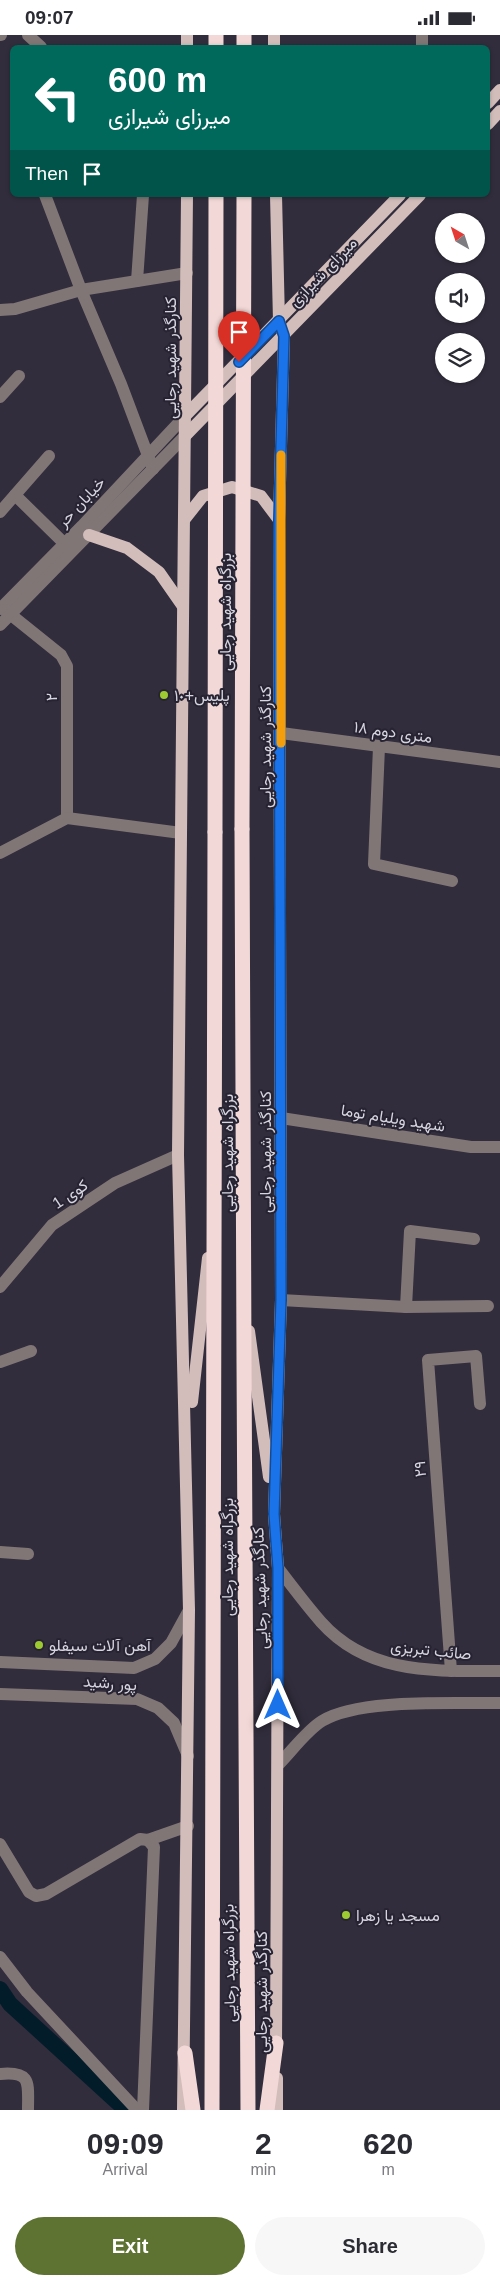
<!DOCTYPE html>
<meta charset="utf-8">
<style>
body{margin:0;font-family:Arial,Vazirmatn,sans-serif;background:#f7f7f7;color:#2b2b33;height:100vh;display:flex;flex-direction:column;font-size:19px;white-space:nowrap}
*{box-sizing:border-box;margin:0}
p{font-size:16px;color:#7c7c81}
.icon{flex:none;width:28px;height:28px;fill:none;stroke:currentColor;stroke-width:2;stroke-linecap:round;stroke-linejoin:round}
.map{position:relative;height:2075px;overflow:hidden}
.details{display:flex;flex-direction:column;background:#fff;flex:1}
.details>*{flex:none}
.hud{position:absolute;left:10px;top:10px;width:480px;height:152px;border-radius:8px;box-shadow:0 1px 4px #0004;background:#00695c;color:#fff;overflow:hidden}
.needle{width:32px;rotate:321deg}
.tools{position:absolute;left:435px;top:178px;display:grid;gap:10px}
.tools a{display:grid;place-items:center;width:50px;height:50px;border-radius:50%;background:#fff;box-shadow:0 1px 4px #0004;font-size:25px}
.pin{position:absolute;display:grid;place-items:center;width:42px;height:42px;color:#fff;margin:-51px -21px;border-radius:50% 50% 50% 0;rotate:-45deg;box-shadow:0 0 5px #0007}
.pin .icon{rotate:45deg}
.me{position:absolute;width:55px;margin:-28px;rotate:0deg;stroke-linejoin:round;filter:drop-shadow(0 0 4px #0008)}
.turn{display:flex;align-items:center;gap:18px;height:105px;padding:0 15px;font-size:22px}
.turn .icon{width:65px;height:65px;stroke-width:2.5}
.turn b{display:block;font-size:35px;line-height:42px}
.then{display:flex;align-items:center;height:48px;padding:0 15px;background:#0003;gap:10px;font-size:19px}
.eta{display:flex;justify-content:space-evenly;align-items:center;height:85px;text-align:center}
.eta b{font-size:30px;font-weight:800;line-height:35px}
.primary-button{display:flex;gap:10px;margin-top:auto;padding:10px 15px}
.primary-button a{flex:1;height:58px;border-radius:30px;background:#5e7332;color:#fff;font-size:20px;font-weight:800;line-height:58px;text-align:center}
.primary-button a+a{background:#f7f7f7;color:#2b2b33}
.status{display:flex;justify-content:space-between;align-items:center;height:35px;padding:0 25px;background:#fff;direction:ltr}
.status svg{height:14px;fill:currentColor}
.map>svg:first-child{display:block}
</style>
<div class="status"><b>09:07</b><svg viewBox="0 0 49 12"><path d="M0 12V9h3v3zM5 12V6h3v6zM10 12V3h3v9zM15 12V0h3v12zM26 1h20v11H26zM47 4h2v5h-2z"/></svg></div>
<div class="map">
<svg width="500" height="2075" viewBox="0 0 500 2075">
<rect width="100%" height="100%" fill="#312d3c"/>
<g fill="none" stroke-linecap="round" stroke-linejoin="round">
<!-- canal -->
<path stroke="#031c29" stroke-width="16" d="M0,1954L10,1969L126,2075"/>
<!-- minor -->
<g stroke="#817676" stroke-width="12">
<path d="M0,0H1"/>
<path d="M28,0L41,12"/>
<path d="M422,0V12"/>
<path d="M45,160L81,255L121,349L153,434"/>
<path d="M137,246L143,160"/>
<path d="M0,275L15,274L81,255L187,238"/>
<path d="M0,362L19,341"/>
<path d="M15,460L69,513"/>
<path d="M0,477L49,421"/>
<path d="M0,574L82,491L185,381"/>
<path d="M5,575L61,620L67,631V783"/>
<path d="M0,590L186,400"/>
<path d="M281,698L500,727"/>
<path d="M379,712L374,829L452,846"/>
<path d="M0,818L67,783L181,798"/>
<path d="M281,1083L471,1112H500"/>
<path d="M0,1252L52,1190L115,1148L178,1120"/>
<path d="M281,1265L406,1272L488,1271"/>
<path d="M406,1272L410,1196L474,1204"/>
<path d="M0,1327L31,1316"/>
<path d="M0,1517L28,1519"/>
<path d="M278,1533C292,1551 306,1570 321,1587C368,1640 435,1636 500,1636"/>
<path d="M0,1627L134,1633L155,1624L171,1608L189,1575"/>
<path d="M451,1636L428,1325L476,1321L480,1369"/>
<path d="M0,1659L137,1664L158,1673L174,1688L188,1721"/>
<path d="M279,1729C292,1716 306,1696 322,1686C359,1663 454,1669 500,1668"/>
<path d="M0,1809L29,1857L36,1861L46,1859L140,1804L148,1805L188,1791"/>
<path d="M0,1922L27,1957L137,2075"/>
<path d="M0,2039C32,2036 28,2048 28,2075"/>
<path d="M143,2075L154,1812L148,1805"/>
</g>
<!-- major -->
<g stroke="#d2bdbb" stroke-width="12">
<path d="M187,0V12"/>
<path d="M274,0V12"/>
<path d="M488,68L500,55"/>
<path d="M488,89L500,76"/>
<path d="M276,160L279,286L284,301L279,485L281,1265L274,1479L278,1533L276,2018"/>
<path d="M185,381L400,160"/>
<path d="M186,400L420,160"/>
<path d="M184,485L203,461L232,452L261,461L279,485"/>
<path d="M89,500L127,513L159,537L182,570"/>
<path d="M249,1296L269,1442"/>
<path d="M192,1367L208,1223"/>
<path d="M277,2043V2075"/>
<path d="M183,2075L189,1575L178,1120L187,160"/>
</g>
<!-- highway -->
<g stroke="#f2d9d7" stroke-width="15">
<path d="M216,12V0"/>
<path d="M244,12V0"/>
<path d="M242,794C245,1221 243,1648 248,2075"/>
<path d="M185,2018L193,2075"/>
<path d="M212,2075L215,797"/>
<path d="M267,2075L276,2008"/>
</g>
<!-- highway-bridge -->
<g stroke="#f2d9d7" stroke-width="15">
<path d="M242,794L244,160"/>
<path d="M215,797L216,160"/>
</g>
</g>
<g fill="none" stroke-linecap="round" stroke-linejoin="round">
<defs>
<path id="route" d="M239,327L279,286L284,301L279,485L281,1265L274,1479L278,1533V1670"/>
</defs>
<!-- route casing -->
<use href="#route" stroke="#114b97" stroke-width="12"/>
<!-- route -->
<use href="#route" stroke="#1a73e8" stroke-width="9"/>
<!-- slow -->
<path stroke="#f59e0b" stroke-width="9" d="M281,420V708"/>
</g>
<!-- markers -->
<g fill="#9dca30" stroke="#272332" stroke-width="2">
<circle cx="164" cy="660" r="5"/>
<circle cx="39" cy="1610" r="5"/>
<circle cx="346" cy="1880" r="5"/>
</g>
<g text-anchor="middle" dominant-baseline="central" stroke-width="4" stroke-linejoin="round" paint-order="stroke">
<!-- street labels -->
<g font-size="16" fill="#d7d5df" stroke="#272332">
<text transform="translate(323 237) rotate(-46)">میرزای شیرازی</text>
<text transform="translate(170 323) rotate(-90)">کنارگذر شهید رجایی</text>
<text transform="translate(81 467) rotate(-47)">خیابان حر</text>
<text transform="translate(225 577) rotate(-90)">بزرگراه شهید رجایی</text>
<text transform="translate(51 662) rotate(-90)">۲</text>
<text transform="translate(393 697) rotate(8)">۱۸ متری دوم</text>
<text transform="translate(265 712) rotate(-90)">کنارگذر شهید رجایی</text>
<text transform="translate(393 1083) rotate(9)">شهید ویلیام توما</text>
<text transform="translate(265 1117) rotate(-90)">کنارگذر شهید رجایی</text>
<text transform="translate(227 1118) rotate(-90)">بزرگراه شهید رجایی</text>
<text transform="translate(70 1159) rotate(-34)">کوی 1</text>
<text transform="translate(420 1434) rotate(-94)">۲۹</text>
<text transform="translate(227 1522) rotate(-90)">بزرگراه شهید رجایی</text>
<text transform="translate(260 1553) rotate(-92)">کنارگذر شهید رجایی</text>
<text transform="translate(431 1615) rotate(6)">صائب تبریزی</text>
<text transform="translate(110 1648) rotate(4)">پور رشید</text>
<text transform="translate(229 1928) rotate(-91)">بزرگراه شهید رجایی</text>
<text transform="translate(261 1957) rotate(-90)">کنارگذر شهید رجایی</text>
</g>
<!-- poi labels -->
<g font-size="16" fill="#d7d5df" stroke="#272332" text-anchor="start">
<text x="174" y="660">پلیس+١٠</text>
<text x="49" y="1610">آهن آلات سیفلو</text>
<text x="356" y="1880">مسجد یا زهرا</text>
</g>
</g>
</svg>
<div class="tools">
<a><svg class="needle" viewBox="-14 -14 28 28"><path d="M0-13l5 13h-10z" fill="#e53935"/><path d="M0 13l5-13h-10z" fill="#7c7c81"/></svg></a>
<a><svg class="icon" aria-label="sound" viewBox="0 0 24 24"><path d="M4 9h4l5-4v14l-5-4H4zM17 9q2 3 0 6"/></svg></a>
<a><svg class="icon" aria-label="layers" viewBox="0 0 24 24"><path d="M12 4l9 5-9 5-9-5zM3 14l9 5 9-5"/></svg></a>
</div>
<div class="pin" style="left:239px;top:327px;background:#d93025"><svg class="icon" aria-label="arrive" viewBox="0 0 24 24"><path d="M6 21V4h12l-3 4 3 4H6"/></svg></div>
<svg class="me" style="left:278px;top:1670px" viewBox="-20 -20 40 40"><path d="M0-17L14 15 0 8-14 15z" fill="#1a73e8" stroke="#fff" stroke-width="4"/></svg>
<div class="hud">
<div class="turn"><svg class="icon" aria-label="left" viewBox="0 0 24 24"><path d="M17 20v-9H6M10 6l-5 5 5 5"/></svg><div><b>600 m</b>میرزای شیرازی</div></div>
<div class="then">Then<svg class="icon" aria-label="arrive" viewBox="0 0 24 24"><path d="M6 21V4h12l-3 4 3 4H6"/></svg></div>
</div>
</div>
<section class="details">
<div class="eta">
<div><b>09:09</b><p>Arrival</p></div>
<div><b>2</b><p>min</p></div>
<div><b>620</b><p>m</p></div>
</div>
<div class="primary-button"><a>Exit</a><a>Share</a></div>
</section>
